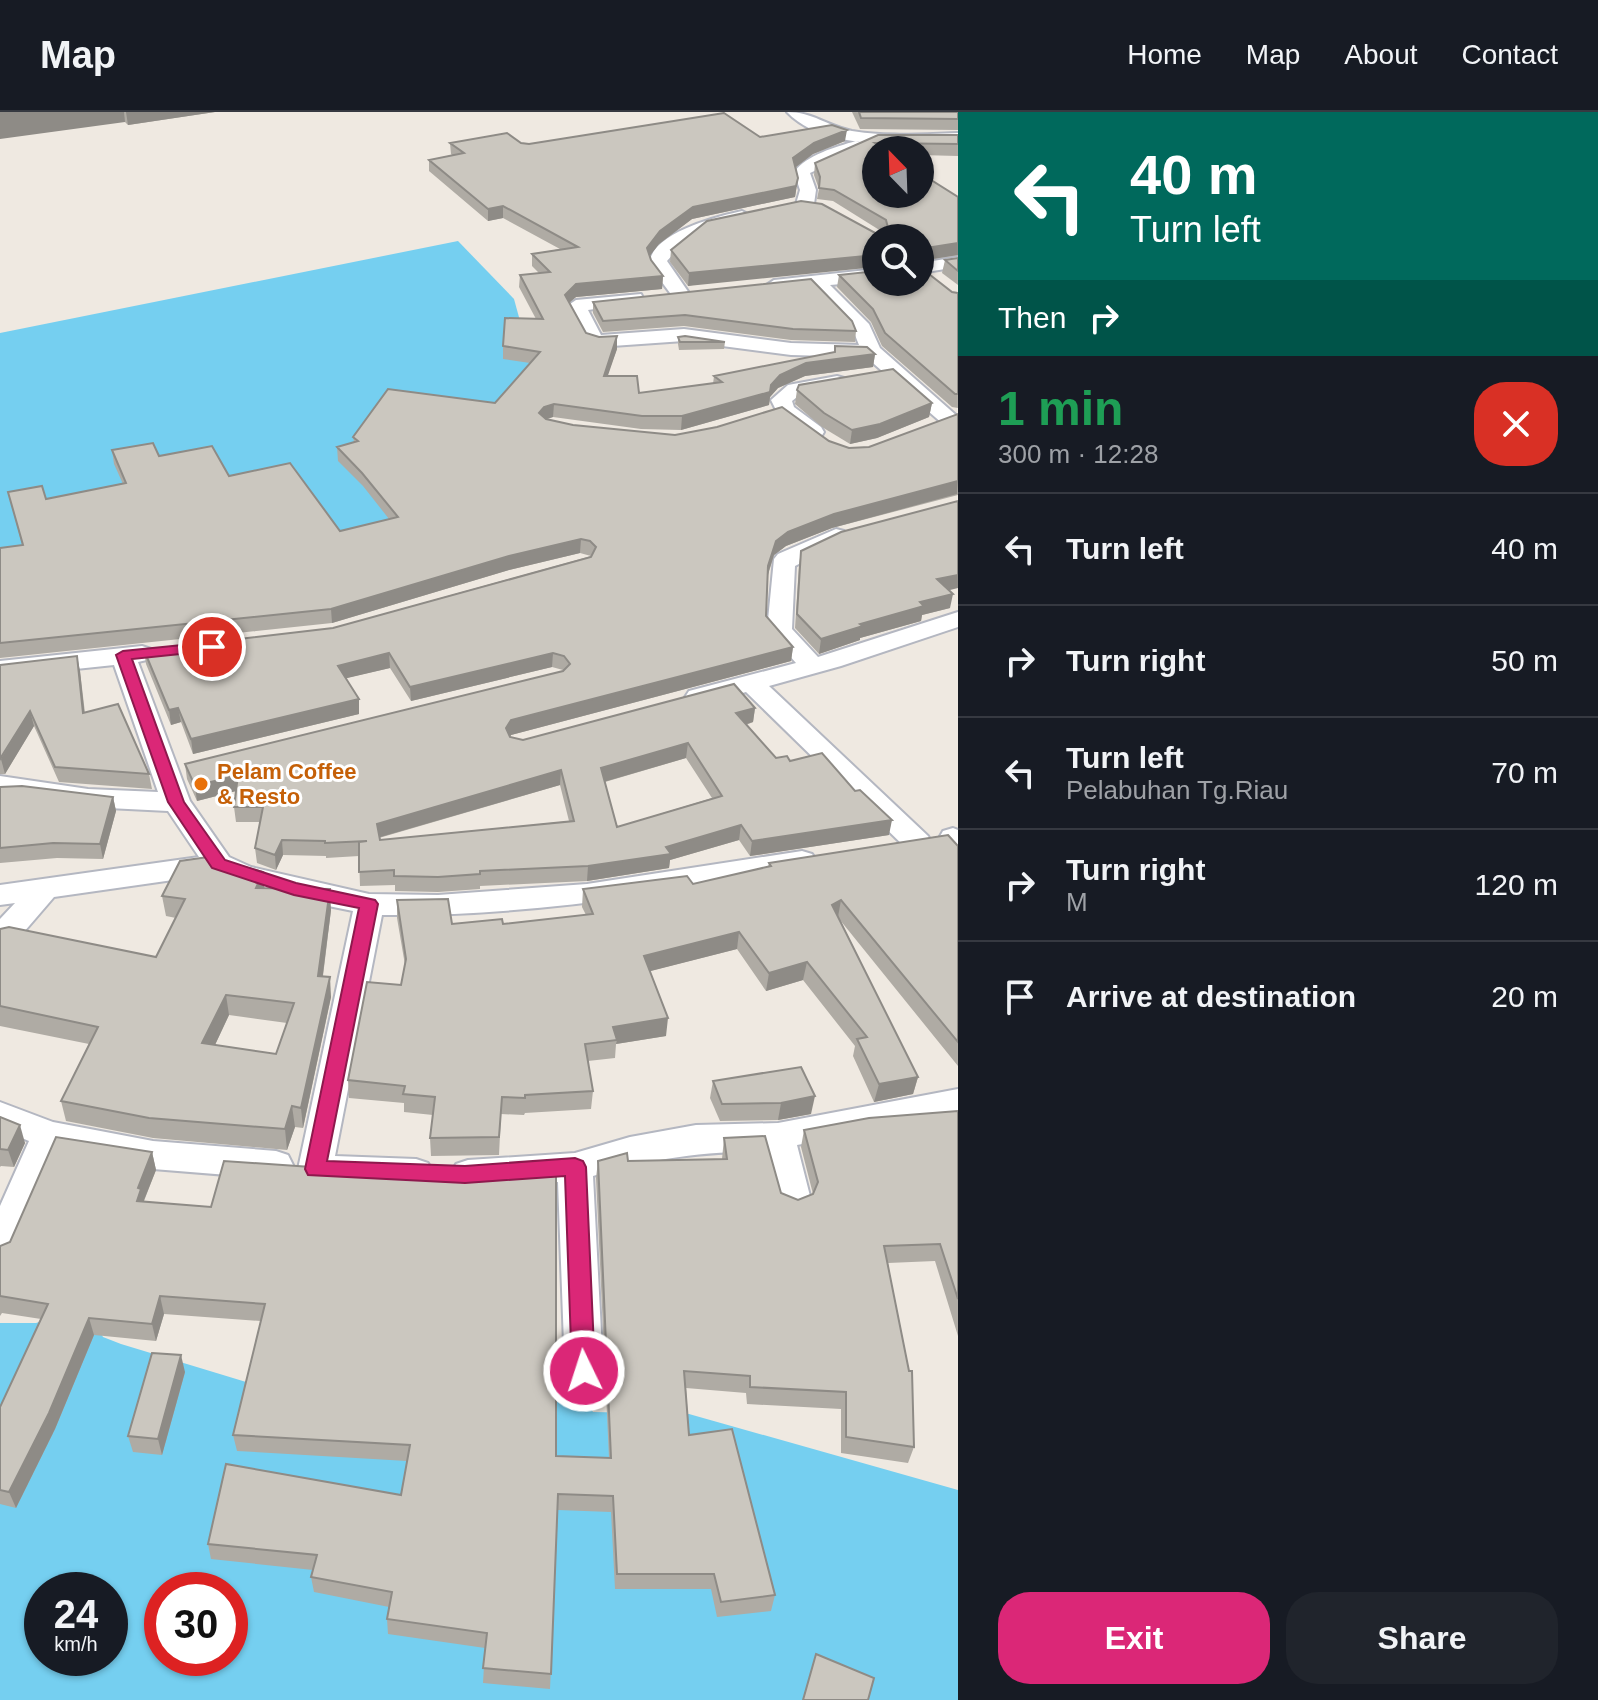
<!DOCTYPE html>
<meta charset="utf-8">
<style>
body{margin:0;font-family:Helvetica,sans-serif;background:#20242c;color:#f1f3f6;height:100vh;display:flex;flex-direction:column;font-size:30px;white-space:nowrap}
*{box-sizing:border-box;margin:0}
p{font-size:26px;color:#9ea1a6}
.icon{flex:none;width:44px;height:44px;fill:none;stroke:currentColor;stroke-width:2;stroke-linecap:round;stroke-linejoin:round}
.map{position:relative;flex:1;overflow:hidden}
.side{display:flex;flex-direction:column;background:#171b24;width:640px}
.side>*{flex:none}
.top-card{background:#00695c;color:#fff;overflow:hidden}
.needle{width:52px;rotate:337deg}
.controls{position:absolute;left:862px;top:24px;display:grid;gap:16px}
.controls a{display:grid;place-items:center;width:72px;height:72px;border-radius:50%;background:#171b24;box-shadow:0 2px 6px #0004;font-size:40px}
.speed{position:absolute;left:24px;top:1460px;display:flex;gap:16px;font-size:40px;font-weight:700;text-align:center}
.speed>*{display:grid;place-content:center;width:104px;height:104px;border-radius:50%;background:#171b24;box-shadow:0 2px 6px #0004;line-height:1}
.speed small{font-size:20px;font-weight:400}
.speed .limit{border:12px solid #d22;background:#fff;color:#111}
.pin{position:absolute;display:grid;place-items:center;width:68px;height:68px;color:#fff;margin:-34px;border:4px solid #fff;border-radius:50%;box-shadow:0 2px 8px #0007}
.me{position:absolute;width:88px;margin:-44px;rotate:356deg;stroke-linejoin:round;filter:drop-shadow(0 0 6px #0008)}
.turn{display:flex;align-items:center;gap:28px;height:168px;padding:0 40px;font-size:36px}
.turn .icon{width:104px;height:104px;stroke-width:2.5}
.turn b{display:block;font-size:56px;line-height:68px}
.then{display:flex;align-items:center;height:76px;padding:0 40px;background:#0003;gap:16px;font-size:30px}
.round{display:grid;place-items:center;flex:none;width:84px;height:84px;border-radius:32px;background:#20242c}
.headline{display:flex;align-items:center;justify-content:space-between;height:136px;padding:0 40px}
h1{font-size:48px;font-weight:700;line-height:60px;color:#1e9e55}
.primary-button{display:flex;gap:16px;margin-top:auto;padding:16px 40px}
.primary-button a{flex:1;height:92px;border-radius:32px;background:#db2777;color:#fff;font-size:32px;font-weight:700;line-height:92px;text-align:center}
.primary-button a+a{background:#20242c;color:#f1f3f6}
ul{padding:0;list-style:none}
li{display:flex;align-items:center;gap:24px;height:112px;padding:0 40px;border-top:2px solid #363941}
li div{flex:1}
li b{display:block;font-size:30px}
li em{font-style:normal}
header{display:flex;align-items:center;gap:48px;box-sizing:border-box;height:112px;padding:0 40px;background:#171b24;border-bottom:2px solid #363941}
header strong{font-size:38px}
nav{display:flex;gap:44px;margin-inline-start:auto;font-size:28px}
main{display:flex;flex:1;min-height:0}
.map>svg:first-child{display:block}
</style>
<header>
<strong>Map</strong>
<nav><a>Home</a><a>Map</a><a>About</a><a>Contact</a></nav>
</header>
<main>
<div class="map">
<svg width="958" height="1588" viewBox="0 0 958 1588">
<rect width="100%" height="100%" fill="#efe9e1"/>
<!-- water -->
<g fill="#75cff0" fill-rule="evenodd">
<path d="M458,129L514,187L548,311L477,392L0,512V221Z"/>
<path d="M58,1204L95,1211L103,1225L121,1232L276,1279L495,1245L560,1249L593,1300L689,1302L958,1378V1588H0V1211H36ZM42,1478H110V1546H42ZM162,1478H230V1546H162Z"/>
</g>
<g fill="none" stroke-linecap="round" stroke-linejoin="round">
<defs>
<g id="minor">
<path d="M787,0C813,0 827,14 852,19C887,25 923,22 958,21V31C908,32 825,40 787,0Z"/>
<path d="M856,29L862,31V37L810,61L816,78L814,92L805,97L799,96L796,92L800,78L794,60C807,43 835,35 856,29Z"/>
<path d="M742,99L751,104L748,108C716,116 690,123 667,149L689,181L680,187L673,185L650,154C646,122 719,104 742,99Z"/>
<path d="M958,145V155L920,161V151Z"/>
<path d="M876,157V169L830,173L869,212L880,236L957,304V312H943L866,245L791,243L684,229L598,235L586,231L567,194L576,188L641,182L643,186L641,190L588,198L601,223L684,217L791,231L859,233L853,218L811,176L774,180L765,174L774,168Z"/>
<path d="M837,264L844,266L847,270L844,274L801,282L792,289L794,295L821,315L824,320L821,325H805L778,302L771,288L788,273Z"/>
<path d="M836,417L844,419L848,424L844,429L795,454L792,517L818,545L958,500V515L841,554L769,574L928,724L932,731L928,738L918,741L908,738L746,580L698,593L689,591L685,585L689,579L796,551L767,518L774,447L778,442Z"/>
<path d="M142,534L151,537L155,542L151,547L138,550L190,689L229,745L251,755L369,782L438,783L587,772L802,739L812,742L817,749L812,756L802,759C662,781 524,805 382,803L335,1044L416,1047L428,1051L433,1061L428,1071L416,1075L315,1071L303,1067L298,1057L353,799L294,787L215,762L54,785L11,835L0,838V807L15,791L0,793V773L199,745L168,699L88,695L0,682V664L88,677L158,680L114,553L0,565V549Z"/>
<path d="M953,716L958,718V745L948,742L939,726L943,719Z"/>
<path d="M958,977V1003L797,1033L811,1088L806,1098L793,1103L780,1098L764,1039C703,1040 652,1046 593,1064L603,1259L598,1271L584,1276L570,1271L565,1259L558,1070L468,1076L456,1072L451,1062L456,1052L468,1048L575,1041L630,1025L696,1013L778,1011Z"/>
<path d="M0,990L53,1010L153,1029L276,1039L288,1043L293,1053L288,1063L276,1067L153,1057L59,1039L13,1146L0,1150V1094L29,1029L0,1017Z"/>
</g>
</defs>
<!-- minor casing -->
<use href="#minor" stroke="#b4b7c1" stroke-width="4"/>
<!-- minor -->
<use href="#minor" fill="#fff" fill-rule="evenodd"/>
</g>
<!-- wall -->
<g fill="#afaba4" fill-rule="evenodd">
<path d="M0,0H215L128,13L125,10Z"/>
<path d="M852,0H958V18L860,17Z"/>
<path d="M878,23H958V44L920,43V38H876L958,85V143L920,149V155L952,180L958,181V296L952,295L882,234L871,210L837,175L839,163L876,170L920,126L688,174L670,150L671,138L880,122L881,119L833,89L817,87L819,77L814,63L815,51Z"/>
<path d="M760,25L845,29L813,42L796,55L798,66L795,85L692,107L659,132L649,144L651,148L663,164L662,177L576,185L569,191L586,221L599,225L617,224V237L607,264L639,281L713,272L714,264L834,240L835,234L875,242L873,255L805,264L778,276L770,285L769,293L681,318L641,317L553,305L546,307L573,313L675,323L829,329L849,336L869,335L958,302V383L832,416L786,434L774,443L768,463L766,504L793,535L791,549L511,623L510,625L523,628L755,596L753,610L746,613L776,646L790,649L889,723L750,744L739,728L670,748L669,756L587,769L480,774V777L438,780L395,779V773L360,774L359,744L326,746V744L283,743L276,758L257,751L255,736L260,710H236L234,695L236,679L197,689L187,667L185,652L563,559V558L552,555L411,589L390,556L346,566L359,587V602L193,642L181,610L171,613L146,552L144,538L333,516L591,444L580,441L509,458L332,511L0,546V436L22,433L8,380L46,387L123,372L114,352L112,338L159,344L229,364L340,419L389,407L363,374L338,349L337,335L354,330L353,325L495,291L530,251L503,247V234L536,207L519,175L520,163L539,161L532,154V142L560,137L503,106L488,109L429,59V48L452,43L451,42L450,31L529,32ZM686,646L712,686L617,715L605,670ZM560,673L569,709L380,728L379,726Z"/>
<path d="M958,146V173L942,161L945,148Z"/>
<path d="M593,190L856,219L855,230L791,228L684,214L603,220L593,201Z"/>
<path d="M678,225L725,230L724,237L679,238L678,232Z"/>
<path d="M797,278L932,291L929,305L877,326L850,332L822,315L795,292Z"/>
<path d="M801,439L949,478L950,496L922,503L921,509L860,526V528L819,542L795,516L799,453Z"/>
<path d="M0,553L80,559L85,601L149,662L152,677L59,670L34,614L5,662H0Z"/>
<path d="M0,675L113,685L116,699L103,747L57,746L0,751Z"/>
<path d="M958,734V954L840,808L918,965L913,982L874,990L853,944L855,934L803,868L766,879L737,837L650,859L666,924L616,932L615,946L588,949L593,979L591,997L525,1001L524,1003L501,1002L499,1043L431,1044L430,1026L433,1003L404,1000V991L349,986L348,968L401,873L405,853L397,806V788L452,812H503L586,803L582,795L583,777L693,772L768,755L769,751Z"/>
<path d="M265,776L331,798L323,864L331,885L303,1016L295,1015L287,1038L153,1026L66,1009L61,989L89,932L0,914V817L156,845L176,806L166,804L162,784ZM229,903L287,911L276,942L215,933Z"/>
<path d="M801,955L811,1002L778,1008L720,1009L710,986L713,969Z"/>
<path d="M958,999V1224L935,1149L888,1151L914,1335L908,1351L841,1341V1297L747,1292L746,1281L686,1276L689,1323L775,1483L771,1499L717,1505L711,1477H615L611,1400L558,1398L550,1577L483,1571L485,1536L388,1522L387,1507L389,1495L314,1480L311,1465L313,1458L211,1447L208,1432L401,1383L407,1349L237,1339L233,1323L261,1209L164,1202L156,1229L94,1223L55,1317L16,1396L0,1392V1295L41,1207L2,1201L0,1204V1134L10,1130L152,1040L156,1058L144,1089L556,1344L609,1346L596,1066L598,1049L722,1047L724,1026L781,1081L798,1088L813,1082L801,1035L804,1018Z"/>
<path d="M0,1005L25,1031L14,1055L1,1054L0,1055Z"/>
<path d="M185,1260L162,1343L133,1340L128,1324Z"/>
</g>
<!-- shaded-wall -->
<g fill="#8e8b86">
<path d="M17,0H124L125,10L0,27V2Z"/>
<path d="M126,0H215L128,13Z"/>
<path d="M847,18L845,29L813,42L792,58L793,46L814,31Z"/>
<path d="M798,66L795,85L692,107L659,132L646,149L647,136L660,119L693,95Z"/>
<path d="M503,94V106L488,109V97Z"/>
<path d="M958,131V143L920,149V137Z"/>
<path d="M876,143V155L688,174L689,161Z"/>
<path d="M663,164L662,177L576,185L564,195L565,183L576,172Z"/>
<path d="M617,224V237L603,278L604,264Z"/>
<path d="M875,242L873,255L805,264L778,276L770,285L769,293L681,318L682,304L771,273L780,263L806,251Z"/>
<path d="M932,291L929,305L877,326L850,332L852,318Z"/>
<path d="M554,292L553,305L544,308L539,301L544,295Z"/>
<path d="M958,369L957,382L832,416L786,434L774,443L766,468L768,454L776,429L788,420L834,402Z"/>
<path d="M581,427L580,441L509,458L332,511L331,497L509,444Z"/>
<path d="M958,463V476L934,482L937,467Z"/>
<path d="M953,482L950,496L922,503L921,509L860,526V528L819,542L821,527L920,490Z"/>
<path d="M793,535L791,549L511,623L506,630V616L511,608Z"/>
<path d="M389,541L390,556L339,568L338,554Z"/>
<path d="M553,541L552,555L411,589L410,575Z"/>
<path d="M77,544L80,559L86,616L83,601Z"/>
<path d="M359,587V602L193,642L191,627Z"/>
<path d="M178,596L181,610L171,613L169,598Z"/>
<path d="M755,596L753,610L734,616L736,601Z"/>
<path d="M30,599L34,614L5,662L1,647Z"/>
<path d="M688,631L686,646L600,671L601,656Z"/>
<path d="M561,658L560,673L377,726V712Z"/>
<path d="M238,663L240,678L197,689L195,674Z"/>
<path d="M113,685L116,699L103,747L100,732Z"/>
<path d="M892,708L889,723L750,744L752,729Z"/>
<path d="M741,713L739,728L670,748L669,756L587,769L588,754L666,735Z"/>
<path d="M282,728L283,743L276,758L275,743Z"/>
<path d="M263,760L265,781L256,776Z"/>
<path d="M330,777L331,798L320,885L318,864Z"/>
<path d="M841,788L838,805L832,793Z"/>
<path d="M739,820L737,837L643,861L644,844Z"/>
<path d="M807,850L803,868L766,879L769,861Z"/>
<path d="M330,865L331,885L303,1016L301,996Z"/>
<path d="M226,883L229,903L206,952L202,931Z"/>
<path d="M668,906L666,924L616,932L617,928L613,915Z"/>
<path d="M918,965L913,982L874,990L879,972Z"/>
<path d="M815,984L811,1002L778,1008L781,991Z"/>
<path d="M292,994L295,1015L287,1038L285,1017Z"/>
<path d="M20,1013L25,1031L14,1055L8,1038Z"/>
<path d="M152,1040L156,1058L144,1088L145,1094L137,1089L138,1076Z"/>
<path d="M160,1184L164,1202L156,1229L152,1212Z"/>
<path d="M89,1206L94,1223L55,1317L16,1396L9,1380Z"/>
<path d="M181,1243L185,1260L162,1343L158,1327Z"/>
</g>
<!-- building -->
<g fill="#cbc7bf" stroke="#8e8b86" stroke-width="2" fill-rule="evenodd">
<path d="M0,0H17L0,2Z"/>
<path d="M859,0H958V7L861,6Z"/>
<path d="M724,1L760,25L832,13L847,18L814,31L793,46L798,66L796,74L693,95L660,119L647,136L651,148L663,164L576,172L565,183L586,221L599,225L617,224L604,264H637L639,281L722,270L714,264L835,240V234L867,235L875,242L806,251L780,263L771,273L770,280L682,304H642L554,292L544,295L539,301L546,307L573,313L675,323L717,315L782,295L829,329L849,336L869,335L958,302V369L834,402L788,420L776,429L768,454L766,504L793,535L511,608L506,616L510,625L523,628L734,572L755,596L736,601L776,646L787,644L790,649L822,641L855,679L860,678L892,708L752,729L741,713L666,735L671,742L588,754L480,759V762L438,765L394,764V758L359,760V730L367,729L325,731V729L282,728L275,743L255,736L263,695H234L238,663L195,674L185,652L563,559L570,552L564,544L553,541L410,575L389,541L338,554L359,587L191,627L178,596L169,598L144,538L333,516L591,445L596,435L590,429L581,427L509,444L331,497L0,531V436L23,433L8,380L42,374L46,387L126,371L112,338L153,331L159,344L212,334L229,364L290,351L340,419L398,405L362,361L337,335L358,329L353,325L388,277L495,291L540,240L503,234L505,206L543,207L520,163L550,160L532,142L578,135L503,94L488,97L429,48L464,41L450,31L507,21L521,31L529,32ZM688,631L722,684L617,715L601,656ZM561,658L574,709L380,728L377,712Z"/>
<path d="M878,23H958V32L875,31L886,38H876V82H920V61L958,85V131L920,137V126H876V143L689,161L671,138L707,109L801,89L822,92L877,122H880L881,117L888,116L886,108L834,78L819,76L820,65L815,51Z"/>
<path d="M920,138V155L952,180L958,181V282H955L885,221L873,197L839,163L876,159V170H920Z"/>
<path d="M958,146V159L945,148Z"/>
<path d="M811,167L852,209L856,219L793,217L685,203L603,209L593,190Z"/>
<path d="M685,224L725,230H680L678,225Z"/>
<path d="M893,257L932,291L880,312L852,318L824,301L797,278L799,273Z"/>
<path d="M958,389V463L937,467L953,482L920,490L924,494L860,512L863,514L821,527L797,502L801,439L841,420Z"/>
<path d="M77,544L83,601L118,592L149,662L55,655L30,599L0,647V553Z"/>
<path d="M22,674L113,685L100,732L53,731L0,736V675Z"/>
<path d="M948,723L958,734V930L841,788L832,793L918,965L879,972L857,927L867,925L807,850L769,861L739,820L644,844L668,906L613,915L617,928L585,932L593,979L525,983V986L502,985L499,1025L430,1026L435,985L403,982L405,974L348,968L367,870L401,873L406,847L397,788L448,787L452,812L502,807L503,812L593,802L583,777L687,764L693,772L771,754L769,751Z"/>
<path d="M208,745L263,760L256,776L330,777L318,864L330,865L301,996L292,994L285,1017L149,1006L61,989L98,915L0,894V817L9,815L156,845L185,787L162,784L180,749ZM226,883L294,891L276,942L202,931Z"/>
<path d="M801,955L815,984L781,991L722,992L713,969Z"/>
<path d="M958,999V1187L940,1132L884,1134L909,1259H912L914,1335L846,1325V1280L750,1275V1264L684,1259L689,1323L732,1317L775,1483L721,1490L714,1462H617L613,1384L558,1382L551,1562L483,1556L487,1521L387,1507L392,1480L311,1465L317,1443L208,1432L226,1352L401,1383L410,1333L233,1323L265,1192L160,1184L152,1212L89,1206L49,1301L9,1380L0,1378V1295L48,1192L0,1184V1134L10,1130L56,1025L152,1040L138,1076L141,1077L137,1089L211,1095L224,1049L369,1059H556V1344L611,1346L598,1049L627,1041L628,1049L727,1047L724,1026L765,1024L781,1081L798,1088L813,1082L818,1070L804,1018L869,1006Z"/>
<path d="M0,1005L20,1013L8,1038L0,1037Z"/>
<path d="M152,1241L181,1243L158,1327L128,1324Z"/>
<path d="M816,1542L874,1566L868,1588H803Z"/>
</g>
<!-- route -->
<path fill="#db2777" stroke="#8e194d" stroke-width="2" d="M212,530L218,532V538L132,547L184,690L225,748L296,771L375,788L378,792L327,1049L465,1054L575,1046L583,1049L586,1055L595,1259L592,1266L584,1269L575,1266L572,1259L565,1064L465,1071L308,1063L305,1057L359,796L294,783L212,756L168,690L116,543L123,539Z"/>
<!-- markers -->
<circle fill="#e8710a" stroke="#fff" stroke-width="3" cx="201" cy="672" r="8"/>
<g text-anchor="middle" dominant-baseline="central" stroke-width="6" stroke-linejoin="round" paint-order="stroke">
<!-- food labels -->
<g font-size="22" font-weight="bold" fill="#c56008" stroke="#fff" text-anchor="start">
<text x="217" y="659">Pelam Coffee<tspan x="217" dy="25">&amp; Resto</tspan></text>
</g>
</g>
</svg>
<div class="controls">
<a><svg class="needle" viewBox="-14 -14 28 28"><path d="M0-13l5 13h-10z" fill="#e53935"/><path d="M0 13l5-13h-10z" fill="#9ea1a6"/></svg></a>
<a><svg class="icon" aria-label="search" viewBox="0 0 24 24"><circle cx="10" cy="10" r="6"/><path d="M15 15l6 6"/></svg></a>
</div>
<div class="speed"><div>24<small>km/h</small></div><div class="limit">30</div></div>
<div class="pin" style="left:212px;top:535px;background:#d93025"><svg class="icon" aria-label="arrive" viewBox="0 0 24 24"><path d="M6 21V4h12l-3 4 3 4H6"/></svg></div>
<svg class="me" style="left:584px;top:1259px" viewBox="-20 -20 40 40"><circle r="17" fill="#db2777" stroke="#fff" stroke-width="3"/><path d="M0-11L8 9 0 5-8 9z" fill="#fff"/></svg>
</div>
<section class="side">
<div class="top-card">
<div class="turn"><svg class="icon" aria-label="left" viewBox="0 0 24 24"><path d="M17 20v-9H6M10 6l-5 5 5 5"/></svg><div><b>40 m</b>Turn left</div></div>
<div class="then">Then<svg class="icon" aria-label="right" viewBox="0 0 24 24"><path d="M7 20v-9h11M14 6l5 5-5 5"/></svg></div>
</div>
<div class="headline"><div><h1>1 min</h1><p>300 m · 12:28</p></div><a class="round" style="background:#d93025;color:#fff"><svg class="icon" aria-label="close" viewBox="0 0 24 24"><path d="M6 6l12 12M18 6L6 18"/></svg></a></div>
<ul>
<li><svg class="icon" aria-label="left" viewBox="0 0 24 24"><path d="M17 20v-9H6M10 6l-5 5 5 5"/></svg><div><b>Turn left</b></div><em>40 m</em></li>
<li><svg class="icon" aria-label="right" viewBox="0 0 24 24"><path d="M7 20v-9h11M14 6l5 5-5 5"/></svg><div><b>Turn right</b></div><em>50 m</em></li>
<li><svg class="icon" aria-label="left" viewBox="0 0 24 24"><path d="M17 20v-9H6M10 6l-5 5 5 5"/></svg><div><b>Turn left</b><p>Pelabuhan Tg.Riau</p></div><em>70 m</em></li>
<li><svg class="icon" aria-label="right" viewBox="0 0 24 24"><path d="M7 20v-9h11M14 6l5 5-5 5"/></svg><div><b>Turn right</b><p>M</p></div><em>120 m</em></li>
<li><svg class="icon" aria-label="arrive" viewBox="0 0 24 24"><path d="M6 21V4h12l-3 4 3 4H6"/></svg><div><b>Arrive at destination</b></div><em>20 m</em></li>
</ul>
<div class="primary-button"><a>Exit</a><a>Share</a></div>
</section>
</main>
